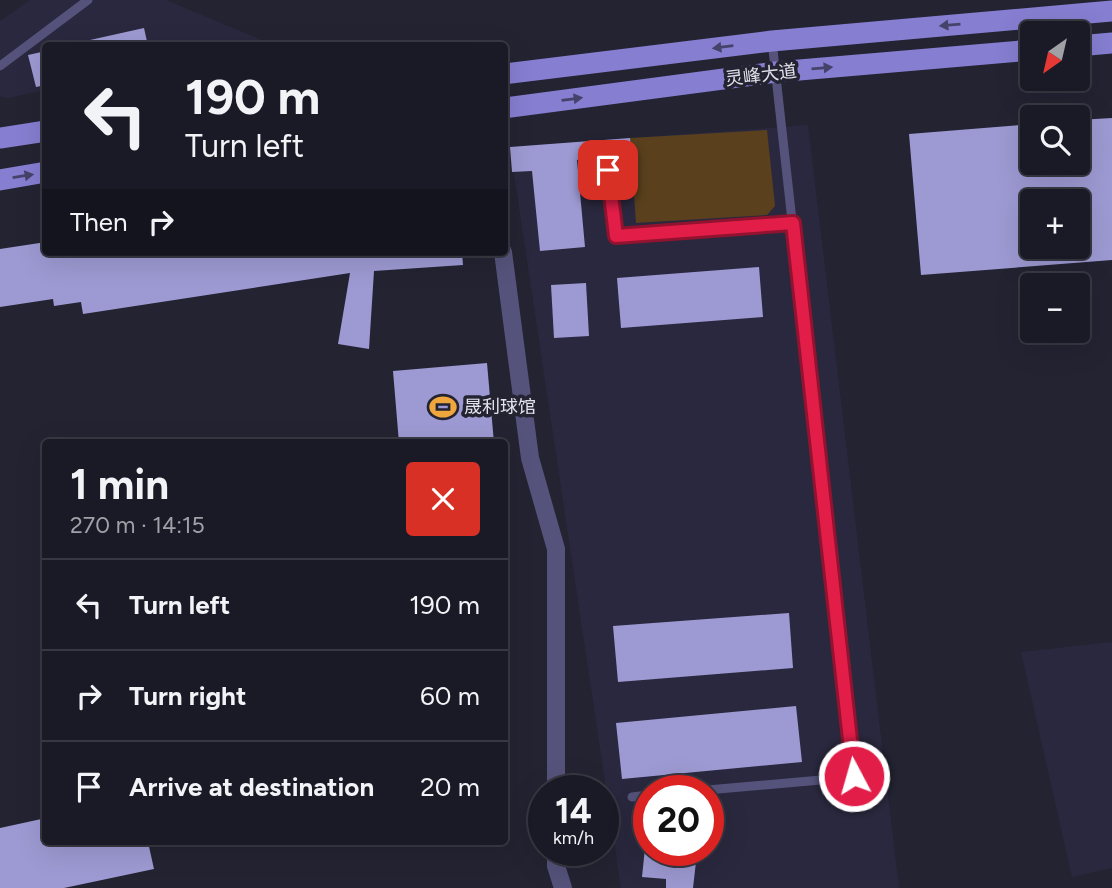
<!DOCTYPE html>
<meta charset="utf-8">
<style>
body{margin:0;font-family:Figtree,"Noto Sans SC",sans-serif;background:#272732;color:#f1f3f6;height:100vh;display:flex;flex-direction:column;font-size:26px;white-space:nowrap}
*{box-sizing:border-box;margin:0}
p{font-size:23px;color:#9fa1a7}
.icon{flex:none;width:38px;height:38px;fill:none;stroke:currentColor;stroke-width:2;stroke-linecap:round;stroke-linejoin:round}
.map{position:relative;flex:1;overflow:hidden}
.sheet{position:absolute;left:42px;top:439px;width:466px;height:406px;display:flex;flex-direction:column;background:#1a1a26;border-radius:7px;box-shadow:0 7px 28px #0002,0 0 0 2px #383843}
.sheet>*{flex:none}
.hud{position:absolute;left:42px;top:42px;width:466px;height:214px;border-radius:7px;box-shadow:0 7px 28px #0002,0 0 0 2px #383843;background:#1a1a26;color:#f1f3f6;overflow:hidden}
.needle{width:46px;rotate:214deg}
.tools{position:absolute;left:1020px;top:21px;display:grid;gap:14px}
.tools a{display:grid;place-items:center;width:70px;height:70px;border-radius:7px;background:#1a1a26;box-shadow:0 7px 28px #0002,0 0 0 2px #383843;font-size:35px}
.speed{position:absolute;left:528px;top:775px;display:flex;gap:14px;font-size:35px;font-weight:700;text-align:center}
.speed>*{display:grid;place-content:center;width:91px;height:91px;border-radius:50%;background:#1a1a26;box-shadow:0 7px 28px #0002,0 0 0 2px #383843;line-height:1}
.speed small{font-size:18px;font-weight:400}
.speed .limit{border:10px solid #d22;background:#fff;color:#111}
.pin{position:absolute;display:grid;place-items:center;width:60px;height:60px;color:#fff;margin:-30px;border-radius:14px;box-shadow:0 4px 10px #0006}
.me{position:absolute;width:77px;margin:-38px;rotate:354deg;stroke-linejoin:round;filter:drop-shadow(0 0 5px #0008)}
.turn{display:flex;align-items:center;gap:24px;height:147px;padding:0 28px;font-size:32px}
.turn .icon{width:91px;height:91px;stroke-width:2.5}
.turn b{display:block;font-size:49px;line-height:60px}
.then{display:flex;align-items:center;height:66px;padding:0 28px;background:#0003;gap:14px;font-size:26px}
.round{display:grid;place-items:center;flex:none;width:74px;height:74px;border-radius:7px;background:#272732}
.head{display:flex;align-items:center;justify-content:space-between;height:119px;padding:0 28px}
h1{font-size:42px;font-weight:700;line-height:52px}
ul{padding:0;list-style:none}
li{display:flex;align-items:center;gap:21px;height:91px;padding:0 28px;border-top:2px solid #383843}
li div{flex:1}
li b{display:block;font-size:26px}
li em{font-style:normal}
.map>svg:first-child{display:block}
</style>
<div class="map">
<svg width="1112" height="888" viewBox="0 0 1112 888">
<rect width="100%" height="100%" fill="#232332"/>
<!-- built -->
<g fill="#2a283e" fill-rule="evenodd">
<path d="M30,0H166L266,42L250,46H46L45,90L8,98L0,96V21Z"/>
<path d="M808,125L899,888H621L510,147ZM649,791H709V850H649Z"/>
<path d="M1112,642V868L1072,877L1021,652Z"/>
</g>
<!-- green -->
<path fill="#5a401d" d="M767,130L775,206L767,215L636,223L630,138Z"/>
<!-- building -->
<g fill="#9d9ad3" fill-rule="evenodd">
<path d="M144,28L148,46H72V44Z"/>
<path d="M46,51V85L36,87L28,55Z"/>
<path d="M1112,118V260L921,275L909,134L1032,124V163H1078V120ZM1032,201H1078V247H1032Z"/>
<path d="M630,138L632,155L577,160L585,247L540,251L532,171L512,172L510,147Z"/>
<path d="M46,242V252H462L463,265L374,271L369,349L338,344L350,273L83,314L81,302L54,306L53,299L0,307V249Z"/>
<path d="M759,267L763,317L621,328L617,278Z"/>
<path d="M586,283L589,336L554,338L551,285Z"/>
<path d="M487,363L494,443H399L393,371Z"/>
<path d="M789,613L793,668L618,682L613,626Z"/>
<path d="M796,706L802,762L622,779L616,723Z"/>
<path d="M46,818V842H148L154,869L64,888H0V828Z"/>
<path d="M645,848L697,853L693,888H666V879L642,877Z"/>
</g>
<g fill="none" stroke-linecap="round" stroke-linejoin="round">
<!-- lane -->
<g stroke="#55537b" stroke-width="9">
<path d="M0,66L88,0"/>
<path d="M608,171L616,236L793,223"/>
<path d="M696,791L854,777L772,41"/>
<path d="M632,797L649,795"/>
</g>
<!-- street -->
<g stroke="#55537b" stroke-width="18">
<path d="M503,252L530,458L556,549V791"/>
<path d="M556,850V866L563,888"/>
</g>
<!-- primary -->
<g stroke="#867ed1" stroke-width="21">
<path d="M1078,46L1112,43"/>
<path d="M504,74L772,41L1112,11"/>
<path d="M504,108L776,72L1032,50"/>
<path d="M0,138L46,131"/>
<path d="M0,180L46,172"/>
</g>
</g>
<!-- one-way arrows -->
<defs><path id="oneway-solid" d="M-6-.8H1V-3.2L6.5 0L1 3.2V.8H-6Z" transform="scale(1.75)"/></defs>
<g fill="#46436a">
<use href="#oneway-solid" transform="translate(950 25) rotate(175)"/>
<use href="#oneway-solid" transform="translate(723 47) rotate(173)"/>
<use href="#oneway-solid" transform="translate(822 68) rotate(-5)"/>
<use href="#oneway-solid" transform="translate(572 99) rotate(-7)"/>
<use href="#oneway-solid" transform="translate(23 176) rotate(-9)"/>
</g>
<g fill="none" stroke-linecap="round" stroke-linejoin="round">
<defs>
<path id="route" d="M608,170L616,236L793,223L854,776"/>
</defs>
<!-- route casing -->
<use href="#route" stroke="#92132f" stroke-width="18"/>
<!-- route -->
<use href="#route" stroke="#e11d48" stroke-width="12"/>
</g>
<!-- icons -->
<defs>
<symbol id="stadium-bare" viewBox="-9 -9 18 18"><path d="M0-5a6.5 5 0 1 0 0 10a6.5 5 0 1 0 0-10ZM-3.5-1.8h7v3.6h-7Z" fill="#efa73d" stroke="#232332" stroke-width="2.5" paint-order="stroke"/></symbol>
</defs>
<g fill-rule="evenodd">
<use href="#stadium-bare" x="424" y="388" width="38" height="38"/>
</g>
<g text-anchor="middle" dominant-baseline="central" stroke-width="7" stroke-linejoin="round" paint-order="stroke">
<!-- street labels -->
<g font-size="18" fill="#e2e2ec" stroke="#232332">
<text transform="translate(761 75) rotate(-7)">灵峰大道</text>
</g>
<!-- poi labels -->
<g font-size="18" fill="#e2e2ec" stroke="#232332" text-anchor="start">
<text x="464" y="407">晟利球馆</text>
</g>
</g>
</svg>
<div class="tools">
<a><svg class="needle" viewBox="-14 -14 28 28"><path d="M0-13l5 13h-10z" fill="#e53935"/><path d="M0 13l5-13h-10z" fill="#9fa1a7"/></svg></a>
<a><svg class="icon" aria-label="search" viewBox="0 0 24 24"><circle cx="10" cy="10" r="6"/><path d="M15 15l6 6"/></svg></a>
<a>+</a>
<a>−</a>
</div>
<div class="speed"><div>14<small>km/h</small></div><div class="limit">20</div></div>
<div class="pin" style="left:608px;top:170px;background:#d93025"><svg class="icon" aria-label="arrive" viewBox="0 0 24 24"><path d="M6 21V4h12l-3 4 3 4H6"/></svg></div>
<svg class="me" style="left:854px;top:776px" viewBox="-20 -20 40 40"><circle r="17" fill="#e11d48" stroke="#fff" stroke-width="3"/><path d="M0-11L8 9 0 5-8 9z" fill="#fff"/></svg>
<div class="hud">
<div class="turn"><svg class="icon" aria-label="left" viewBox="0 0 24 24"><path d="M17 20v-9H6M10 6l-5 5 5 5"/></svg><div><b>190 m</b>Turn left</div></div>
<div class="then">Then<svg class="icon" aria-label="right" viewBox="0 0 24 24"><path d="M7 20v-9h11M14 6l5 5-5 5"/></svg></div>
</div>
<section class="sheet">
<div class="head"><div><h1>1 min</h1><p>270 m · 14:15</p></div><a class="round" style="background:#d93025;color:#fff"><svg class="icon" aria-label="close" viewBox="0 0 24 24"><path d="M6 6l12 12M18 6L6 18"/></svg></a></div>
<ul>
<li><svg class="icon" aria-label="left" viewBox="0 0 24 24"><path d="M17 20v-9H6M10 6l-5 5 5 5"/></svg><div><b>Turn left</b></div><em>190 m</em></li>
<li><svg class="icon" aria-label="right" viewBox="0 0 24 24"><path d="M7 20v-9h11M14 6l5 5-5 5"/></svg><div><b>Turn right</b></div><em>60 m</em></li>
<li><svg class="icon" aria-label="arrive" viewBox="0 0 24 24"><path d="M6 21V4h12l-3 4 3 4H6"/></svg><div><b>Arrive at destination</b></div><em>20 m</em></li>
</ul>
</section>
</div>
